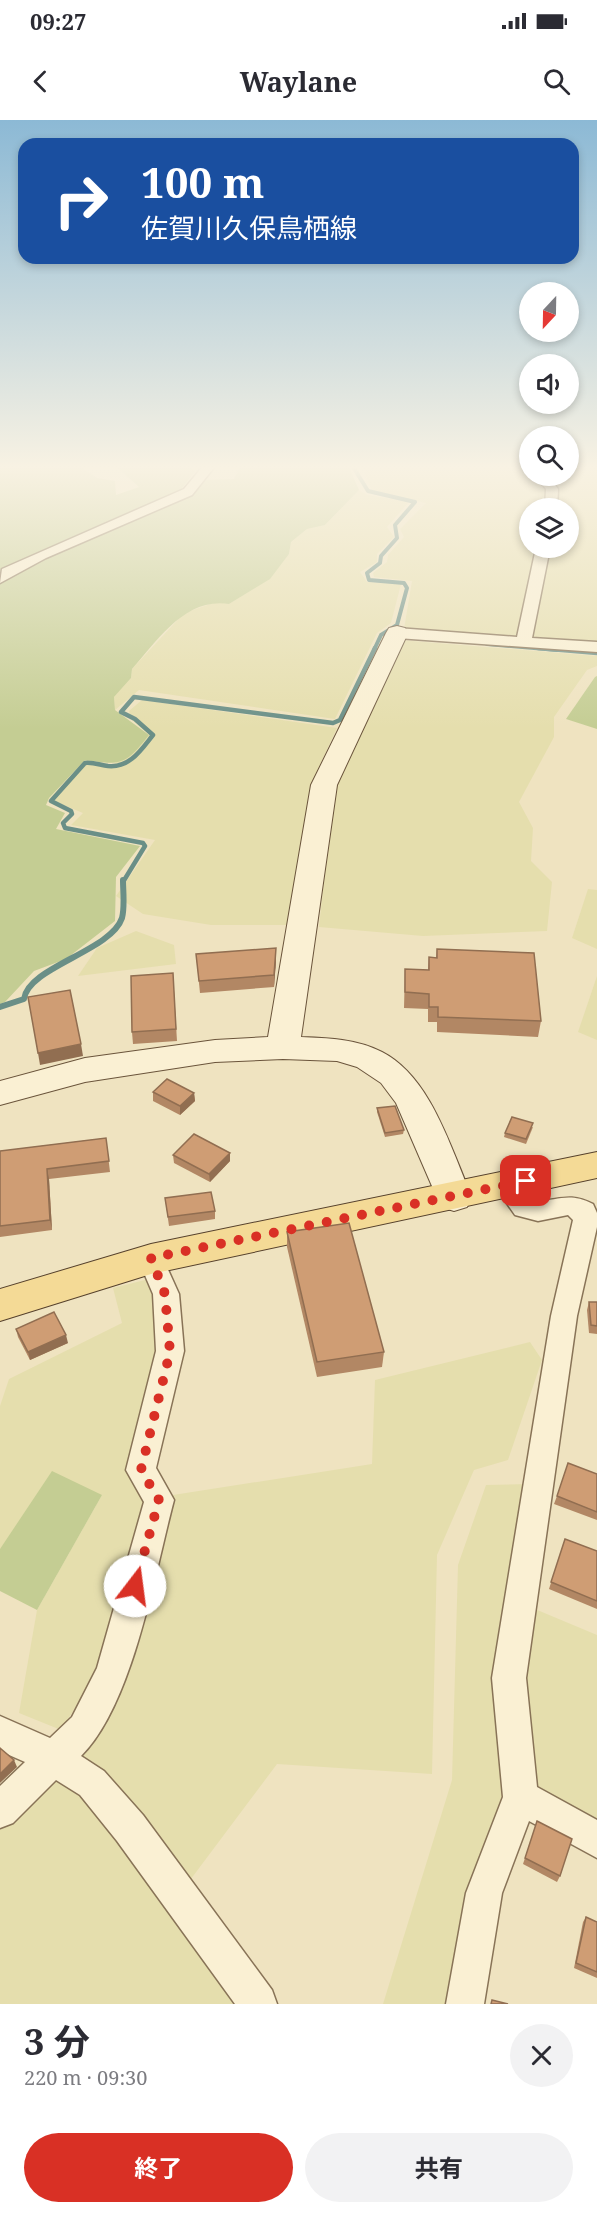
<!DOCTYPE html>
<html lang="ja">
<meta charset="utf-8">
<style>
body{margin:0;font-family:"Noto Serif","Noto Sans JP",serif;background:#f2f2f3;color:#2b2b33;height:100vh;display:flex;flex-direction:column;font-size:22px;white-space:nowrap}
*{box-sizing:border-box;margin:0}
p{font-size:20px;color:#7c7c81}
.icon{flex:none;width:33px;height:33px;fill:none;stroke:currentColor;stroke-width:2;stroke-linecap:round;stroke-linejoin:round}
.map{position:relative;height:1884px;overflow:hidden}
.drawer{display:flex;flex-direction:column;background:#fff;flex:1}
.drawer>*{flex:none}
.top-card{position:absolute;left:18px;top:18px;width:561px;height:126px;border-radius:18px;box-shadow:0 3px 9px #0003;background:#1a4fa0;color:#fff;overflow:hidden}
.needle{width:39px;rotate:202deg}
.tools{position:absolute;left:519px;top:162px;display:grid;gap:12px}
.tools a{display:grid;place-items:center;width:60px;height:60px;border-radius:50%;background:#fff;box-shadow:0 3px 9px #0003;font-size:30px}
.pin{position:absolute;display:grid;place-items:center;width:51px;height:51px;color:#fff;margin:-26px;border-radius:12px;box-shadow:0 3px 9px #0006}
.me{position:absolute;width:66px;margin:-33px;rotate:15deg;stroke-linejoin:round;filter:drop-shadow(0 0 4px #0008)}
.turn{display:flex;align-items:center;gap:21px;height:126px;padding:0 24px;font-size:27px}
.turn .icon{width:78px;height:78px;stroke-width:2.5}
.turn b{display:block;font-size:42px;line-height:51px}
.round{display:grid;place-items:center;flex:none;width:63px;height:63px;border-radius:32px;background:#f2f2f3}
.headline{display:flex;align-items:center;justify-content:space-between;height:102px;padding:0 24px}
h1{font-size:36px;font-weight:700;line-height:45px}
.cta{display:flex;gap:12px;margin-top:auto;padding:12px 24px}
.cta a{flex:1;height:69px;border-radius:36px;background:#d93025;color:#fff;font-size:24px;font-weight:700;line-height:69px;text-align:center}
.cta a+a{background:#f2f2f3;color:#2b2b33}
.status{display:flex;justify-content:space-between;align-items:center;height:42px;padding:0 30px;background:#fff;direction:ltr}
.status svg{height:16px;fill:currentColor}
header{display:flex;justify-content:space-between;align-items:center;height:78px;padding:0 24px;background:#fff;font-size:27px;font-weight:700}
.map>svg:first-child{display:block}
</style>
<div class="status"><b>09:27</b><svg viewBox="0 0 49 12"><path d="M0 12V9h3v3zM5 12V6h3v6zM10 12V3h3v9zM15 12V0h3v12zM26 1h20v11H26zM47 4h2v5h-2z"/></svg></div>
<header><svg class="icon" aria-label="back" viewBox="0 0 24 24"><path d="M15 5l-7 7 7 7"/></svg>Waylane<svg class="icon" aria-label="search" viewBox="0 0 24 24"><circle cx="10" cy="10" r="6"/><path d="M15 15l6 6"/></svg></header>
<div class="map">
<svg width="597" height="1884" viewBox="0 0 597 1884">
<rect width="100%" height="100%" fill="#efe3c0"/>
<!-- farmland -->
<g fill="#e5dead" fill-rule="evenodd">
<path d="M362,345H529L530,356H568L569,345H597V523L404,509L412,461L374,457L373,453L387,442L388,435L404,417L400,409L426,383L372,371ZM530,388H568V428H530Z"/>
<path d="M359,370L367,375L409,382L387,407L394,417L377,434V442L360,452L367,462L401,464L391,503L377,513L335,599L139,570L115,590L114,577L131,558L132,549L184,493L216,482L229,484L269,459L289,434L291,422L307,409L325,405Z"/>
<path d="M400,520L597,536V546L587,550L554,597V617L519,682L533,708L531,741L552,762L547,811L423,816L319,807L334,666Z"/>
<path d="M142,580L337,608L311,664L287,805H211L143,794L116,776L155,720L71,705L83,693L49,679L85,640L113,645L149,615L132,600L129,591Z"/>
<path d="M588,769L597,770V829L572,818Z"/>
<path d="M136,811L174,825L176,844L78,856L97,828Z"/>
<path d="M597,856V920L578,912Z"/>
<path d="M149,1159L164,1221L146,1380L106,1540L61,1610L19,1593L37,1490L102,1375L0,1429V1286L9,1259L122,1203L113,1168Z"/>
<path d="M530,1222L542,1240L508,1340L474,1350L437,1435L432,1654L277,1644L167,1791L236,1884H0V1710L127,1549L173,1375L372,1344L375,1260Z"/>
<path d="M529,1364L511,1479L597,1515V1706L515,1662L450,1884H383L452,1660L458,1445L486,1365Z"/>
</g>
<!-- green -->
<g fill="#c4cd93">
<path d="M0,345H78L97,358L115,361L116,375L139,367L115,345H176L196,350L180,371L146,385L193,371L204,360L234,359L241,345H348L359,370L325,405L307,409L291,422L289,434L270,459L229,484C185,477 157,521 132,549L131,558L114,577L115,590L149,615C126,644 122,646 85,640L49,678L46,685L65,693L56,709L140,726L116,757L115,801L66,839L34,851L5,882L0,884Z"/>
<path d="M597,556V609L566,599L595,557Z"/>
<path d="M52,1351L102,1375L37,1490L0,1471V1429Z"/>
</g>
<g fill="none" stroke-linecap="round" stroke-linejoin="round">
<!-- stream-far2 -->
<g stroke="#6a8f87" stroke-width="4">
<path d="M352,345L368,371L415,382L395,405L397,418L381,436L380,443L367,453L369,460L404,463L407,468L397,505L381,515L374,530"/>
<path d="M487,524L557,530"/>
</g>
<!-- stream-far1 -->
<g stroke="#6a8f87" stroke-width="4.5">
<path d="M538,528L597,533"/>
<path d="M123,762L145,726L143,723L65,708L63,703L72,694L71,691L51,681L85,643C93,642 100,645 108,646C130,648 141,630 153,615L135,599L121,592L134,577L333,603L340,600L375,528"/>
</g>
<!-- stream -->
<path stroke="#6a8f87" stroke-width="6" d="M0,887L24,879C28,847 111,831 122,798C125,787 123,771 123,760"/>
<defs>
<g id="street">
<path d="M204,345H216L192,375L46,438L0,463L2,449L184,369Z"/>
<path d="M536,356H548L558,369L557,388H545L546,369Z"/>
<path d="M536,428H550L532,518L597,522V532L397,518L389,513L397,508L517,517Z"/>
<path d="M506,1056L515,1058L533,1081C558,1082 567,1071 593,1084L597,1093V1107L577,1196L526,1558L537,1667L597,1700V1738L529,1701L502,1773L484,1884H446L466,1773L503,1677L492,1558L551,1196L573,1100L568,1095L538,1101L515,1095L494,1065L497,1058Z"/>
<path d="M151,1129L160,1132L179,1174L184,1231L156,1348L174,1380C155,1451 133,1585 81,1636L104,1651L143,1695L272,1870L277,1884H235L117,1721L80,1675L56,1660L13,1703L0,1708V1666L25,1642L0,1631V1596L50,1618L72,1597L97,1548L144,1382L126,1350L156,1231L153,1174L138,1139L142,1132Z"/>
</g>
<path id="secondary" d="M397,506L405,508L408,513L337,665L301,917C327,918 357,919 382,932C431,957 451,1029 472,1077L467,1087L454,1091L441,1087L396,983L381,963L357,947L337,941L283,939L215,942L85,962L0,985V961L85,938L215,920L268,917L311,665L386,513L389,508Z"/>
<path id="primary" d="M597,1032V1058L151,1154L0,1201V1169L151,1124Z"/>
</defs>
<!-- street casing -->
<use href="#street" stroke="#887357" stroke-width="3"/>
<!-- secondary casing -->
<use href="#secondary" stroke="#6a543b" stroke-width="2"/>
<!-- primary casing -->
<use href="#primary" stroke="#56412c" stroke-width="2"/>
<!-- street -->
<use href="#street" fill="#faf0d3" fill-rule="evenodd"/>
<!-- secondary -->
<use href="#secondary" fill="#faf0d3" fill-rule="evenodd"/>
<!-- primary -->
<use href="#primary" fill="#f4da96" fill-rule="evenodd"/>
</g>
<!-- wall -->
<g fill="#b28764">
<path d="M437,829L541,901L538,917L437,912V902H428V889L404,888L405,849L428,850L429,837L436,838Z"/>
<path d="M196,834L276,840L274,867L200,873Z"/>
<path d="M173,853L177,921L133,924L132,912Z"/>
<path d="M153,972L194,973L195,981L180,995L153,981Z"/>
<path d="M377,988L404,1010L403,1014L385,1017L377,992Z"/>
<path d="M533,1007L526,1024L504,1017L505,1013Z"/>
<path d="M106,1018L110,1052L49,1059L52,1110L0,1117V1031Z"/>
<path d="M230,1033V1041L210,1062L174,1043L173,1035Z"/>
<path d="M165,1078L215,1091V1099L169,1106Z"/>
<path d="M287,1112L384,1232L382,1247L317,1257L287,1127Z"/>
<path d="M589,1182H597V1214L589,1213L587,1190Z"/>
<path d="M16,1209L68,1223L30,1240L18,1217Z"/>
<path d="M597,1354V1400L554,1384L557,1376Z"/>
<path d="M565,1419L597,1431V1489L549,1469Z"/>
<path d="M537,1701L560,1756L557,1762L523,1744Z"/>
<path d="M586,1797L597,1802V1858L574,1848L583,1802Z"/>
</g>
<!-- shaded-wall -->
<g fill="#916e51">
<path d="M276,828V840L274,867V855Z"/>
<path d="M81,924L83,936L40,945L38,933Z"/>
<path d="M194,973L195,981L180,995V986Z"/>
<path d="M230,1033V1041L210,1062L209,1054Z"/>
<path d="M47,1049L49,1059L52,1110L50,1100Z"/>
<path d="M66,1215L68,1223L30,1240L28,1232Z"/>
<path d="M14,1640L17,1647L0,1663V1654Z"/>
</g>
<!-- building -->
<g fill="#cf9d74" stroke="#916e51" stroke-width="1.5">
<path d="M276,828L274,855L199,861L196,834Z"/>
<path d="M437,829L534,833L541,901L438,897V887H429V874L405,872V849L429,850V837L437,838Z"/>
<path d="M173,853L176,909L132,912L131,856Z"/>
<path d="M70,870L81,924L38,933L28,877Z"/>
<path d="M167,959L194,973L180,986L153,972Z"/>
<path d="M395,986L404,1010L385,1013L377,988Z"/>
<path d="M512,997L533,1003L526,1019L505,1013Z"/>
<path d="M194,1014L230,1033L209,1054L173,1035Z"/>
<path d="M106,1018L109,1041L47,1049L50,1100L0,1106V1031Z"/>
<path d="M211,1072L215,1091L168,1097L165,1078Z"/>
<path d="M349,1103L384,1232L317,1242L287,1112Z"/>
<path d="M589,1182H597V1206L591,1205Z"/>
<path d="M54,1192L66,1215L28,1232L16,1209Z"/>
<path d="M568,1343L597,1354V1392L557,1376Z"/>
<path d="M565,1419L597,1431V1481L551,1462Z"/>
<path d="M0,1628L14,1640L0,1654Z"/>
<path d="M537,1701L572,1719L560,1756L525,1738Z"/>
<path d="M586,1797L597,1802V1852L576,1843Z"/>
<path d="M492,1880L508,1884H491Z"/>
</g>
<!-- sky -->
<linearGradient id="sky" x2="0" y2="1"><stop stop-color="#8cb9d5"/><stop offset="0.57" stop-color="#f8f2e3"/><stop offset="1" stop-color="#f8f2e3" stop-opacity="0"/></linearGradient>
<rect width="597" height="609" fill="url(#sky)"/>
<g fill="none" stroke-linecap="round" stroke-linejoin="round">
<!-- route -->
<path stroke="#d93025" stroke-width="10" stroke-dasharray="0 18" d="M135,1466L159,1380L141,1350L170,1232L165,1174L151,1138L526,1061"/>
</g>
</svg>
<div class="tools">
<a><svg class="needle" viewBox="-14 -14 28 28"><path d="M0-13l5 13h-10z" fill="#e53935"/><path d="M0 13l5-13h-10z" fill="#7c7c81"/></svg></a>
<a><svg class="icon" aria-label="sound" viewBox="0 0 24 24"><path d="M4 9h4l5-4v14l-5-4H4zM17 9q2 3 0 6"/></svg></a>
<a><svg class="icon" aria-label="search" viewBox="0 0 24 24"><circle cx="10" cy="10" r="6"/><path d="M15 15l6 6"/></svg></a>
<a><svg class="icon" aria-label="layers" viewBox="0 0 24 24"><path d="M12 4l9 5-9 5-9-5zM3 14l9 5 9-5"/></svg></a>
</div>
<div class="pin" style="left:526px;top:1061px;background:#d93025"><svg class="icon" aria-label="arrive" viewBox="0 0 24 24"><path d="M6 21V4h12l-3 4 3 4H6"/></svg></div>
<svg class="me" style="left:135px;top:1466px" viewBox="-20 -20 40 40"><circle r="19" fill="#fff"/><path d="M0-13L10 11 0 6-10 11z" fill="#d93025"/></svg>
<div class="top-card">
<div class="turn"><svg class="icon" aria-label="right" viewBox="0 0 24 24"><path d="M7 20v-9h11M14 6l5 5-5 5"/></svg><div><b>100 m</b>佐賀川久保鳥栖線</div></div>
</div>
</div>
<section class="drawer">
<div class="headline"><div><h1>3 分</h1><p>220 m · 09:30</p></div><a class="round"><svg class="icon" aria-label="close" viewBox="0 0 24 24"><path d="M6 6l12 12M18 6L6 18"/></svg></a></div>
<div class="cta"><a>終了</a><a>共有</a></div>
</section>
